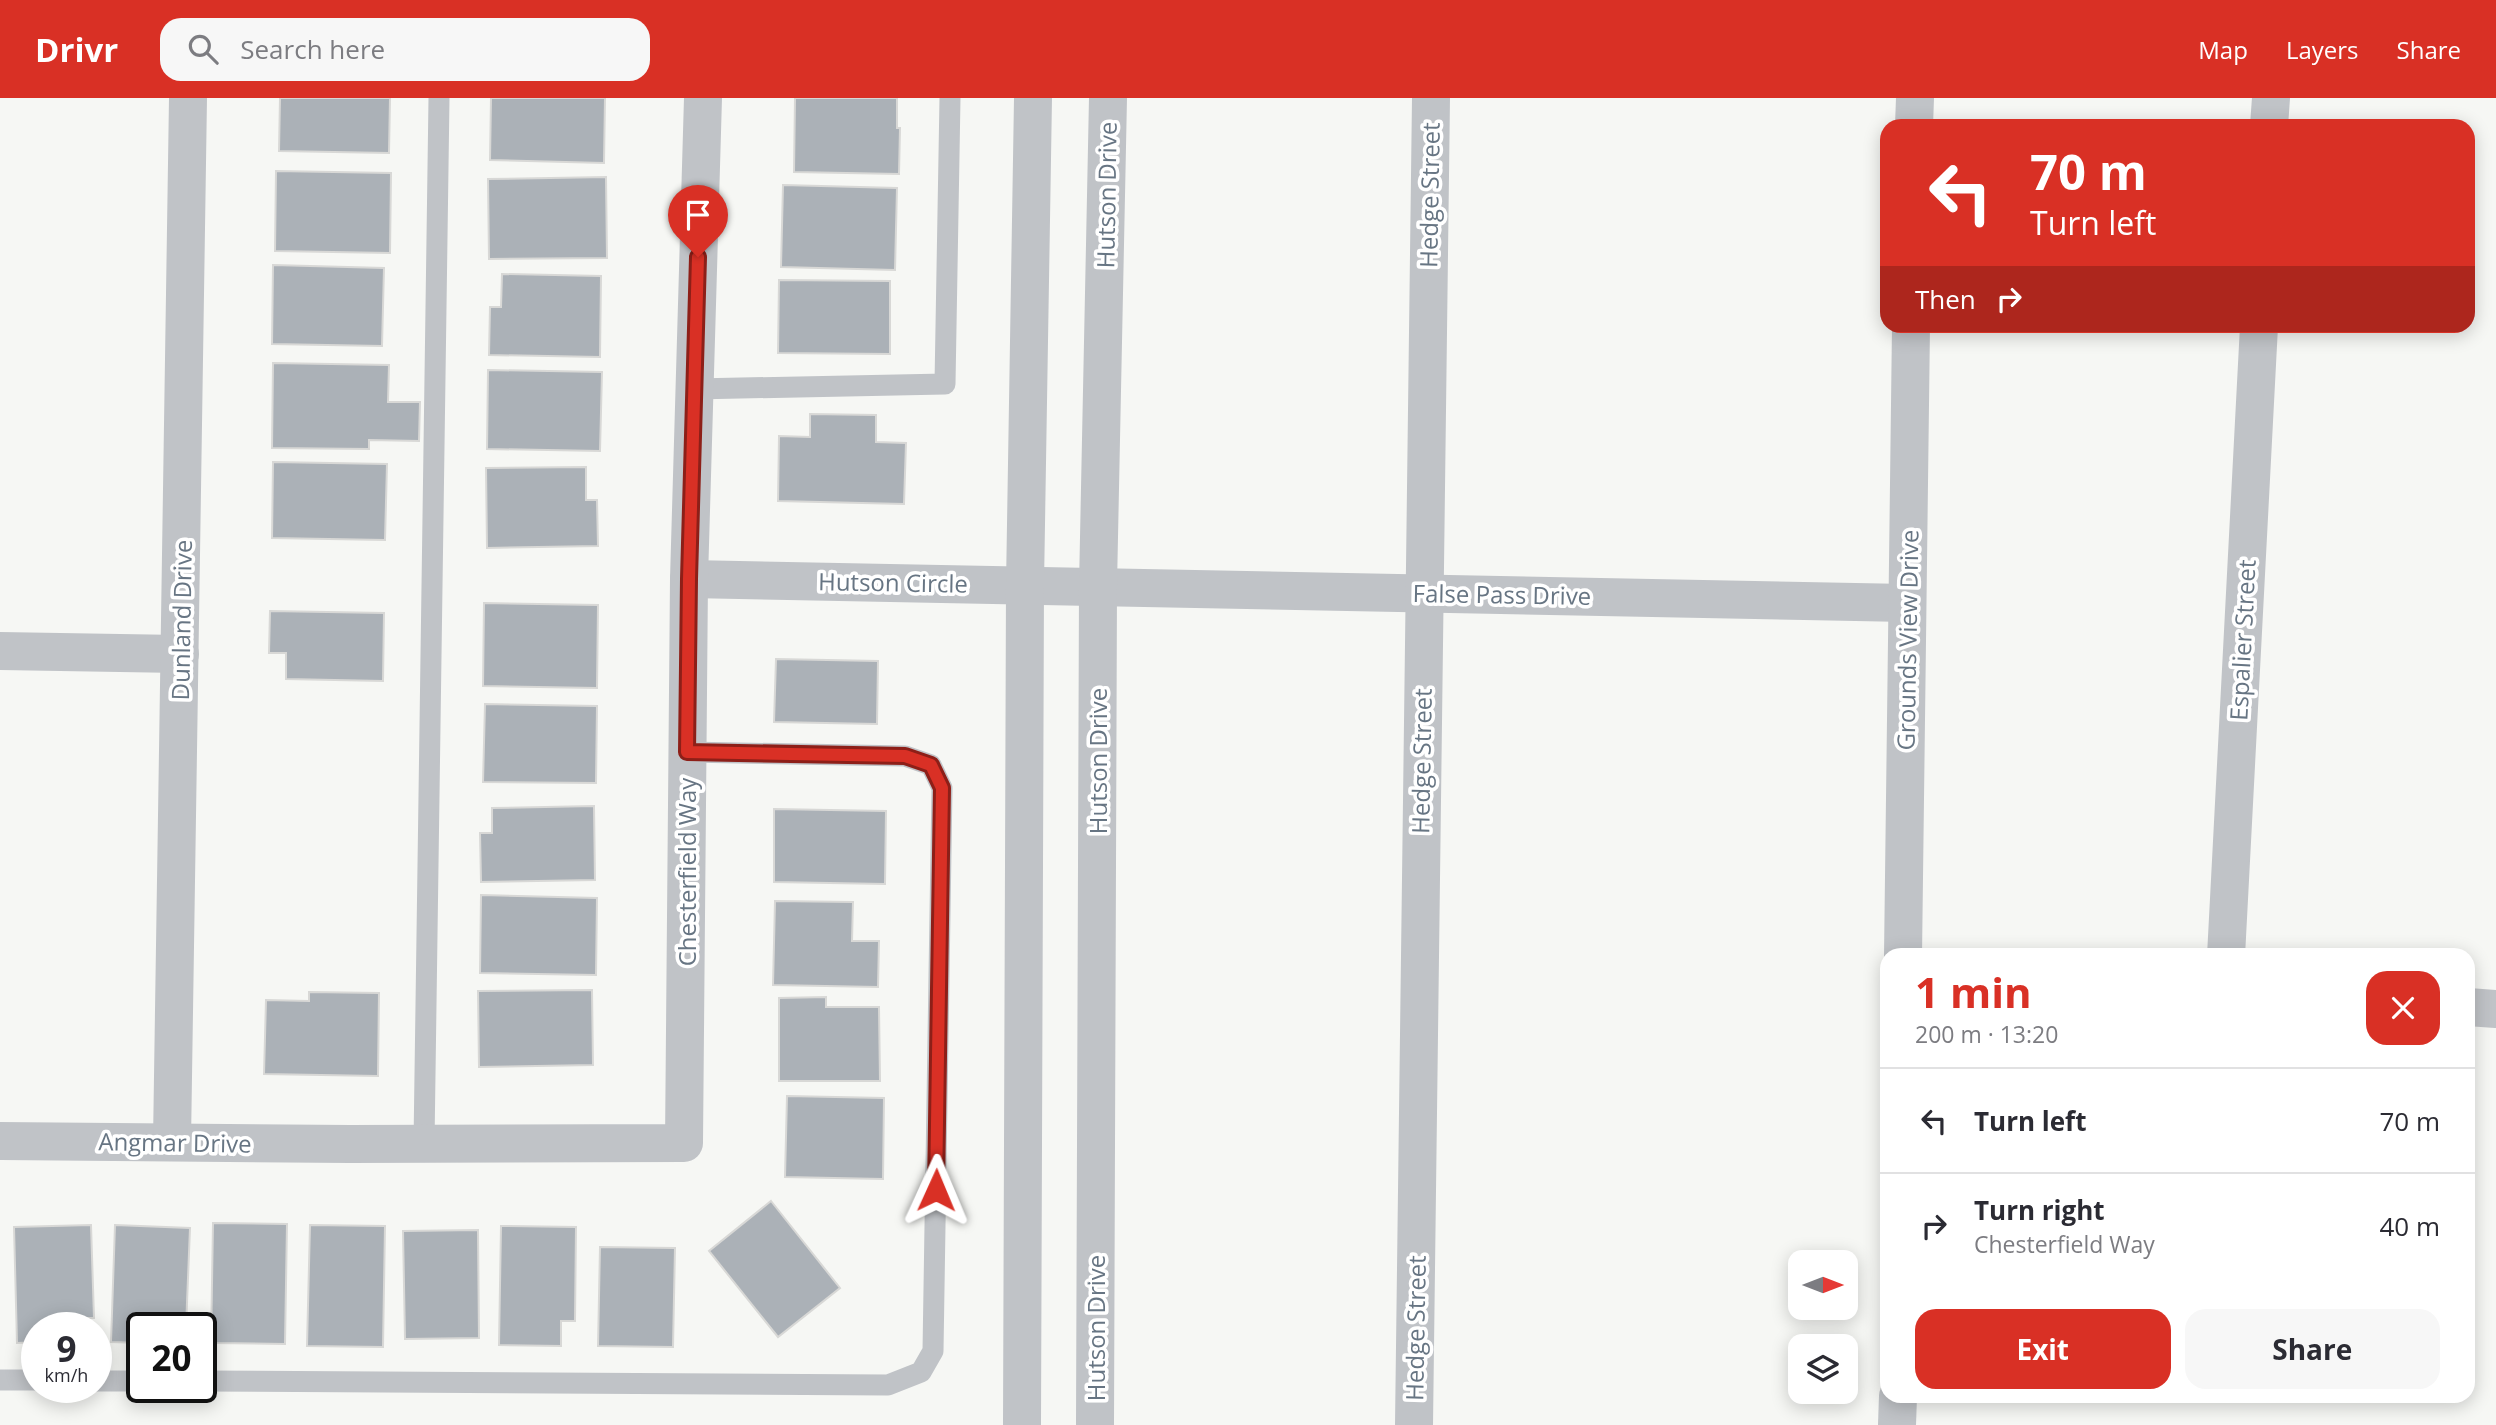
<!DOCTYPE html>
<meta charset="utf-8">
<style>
body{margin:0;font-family:"Open Sans",sans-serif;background:#f7f7f7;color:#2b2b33;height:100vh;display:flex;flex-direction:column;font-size:26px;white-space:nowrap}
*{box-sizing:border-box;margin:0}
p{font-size:23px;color:#7c7c81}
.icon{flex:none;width:38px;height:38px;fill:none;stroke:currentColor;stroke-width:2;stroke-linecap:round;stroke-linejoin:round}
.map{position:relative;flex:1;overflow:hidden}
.details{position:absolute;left:1880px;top:850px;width:595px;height:455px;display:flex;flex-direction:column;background:#fff;border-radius:21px;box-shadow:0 4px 18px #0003}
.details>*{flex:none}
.guide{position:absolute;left:1880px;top:21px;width:595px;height:214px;border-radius:21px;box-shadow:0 4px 18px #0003;background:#d93025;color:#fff;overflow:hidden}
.needle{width:46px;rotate:90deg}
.tools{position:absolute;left:1788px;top:1152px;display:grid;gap:14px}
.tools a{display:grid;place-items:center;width:70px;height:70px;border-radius:14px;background:#fff;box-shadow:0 4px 18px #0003;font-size:35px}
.speed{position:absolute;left:21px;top:1214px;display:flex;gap:14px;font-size:35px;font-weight:700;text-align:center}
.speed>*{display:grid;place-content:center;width:91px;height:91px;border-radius:50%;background:#fff;box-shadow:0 4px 18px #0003;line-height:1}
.speed small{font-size:18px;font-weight:400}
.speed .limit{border:4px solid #111;border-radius:10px;background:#fff;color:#111}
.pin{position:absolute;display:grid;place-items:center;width:60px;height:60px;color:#fff;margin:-72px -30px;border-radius:50% 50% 50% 0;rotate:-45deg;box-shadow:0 0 7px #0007}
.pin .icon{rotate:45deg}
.me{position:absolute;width:77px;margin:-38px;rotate:1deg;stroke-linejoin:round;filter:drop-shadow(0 0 5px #0008)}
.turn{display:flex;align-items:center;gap:24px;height:147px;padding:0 35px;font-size:32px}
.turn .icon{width:91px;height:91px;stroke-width:2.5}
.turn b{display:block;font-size:49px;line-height:60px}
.then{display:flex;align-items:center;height:66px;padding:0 35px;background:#0003;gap:14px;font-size:26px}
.round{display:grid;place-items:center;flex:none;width:74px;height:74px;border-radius:21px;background:#f7f7f7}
.head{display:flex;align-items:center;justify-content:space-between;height:119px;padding:0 35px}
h1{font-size:42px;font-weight:700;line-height:52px;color:#d93025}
.cta{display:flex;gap:14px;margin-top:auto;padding:14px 35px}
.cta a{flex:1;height:80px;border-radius:21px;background:#d93025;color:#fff;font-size:28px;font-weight:700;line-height:80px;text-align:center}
.cta a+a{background:#f7f7f7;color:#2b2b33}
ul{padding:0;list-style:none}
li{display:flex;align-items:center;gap:21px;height:105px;padding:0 35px;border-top:2px solid #e1e1e2}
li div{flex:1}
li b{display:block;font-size:26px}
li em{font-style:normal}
header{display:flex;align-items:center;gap:42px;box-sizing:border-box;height:98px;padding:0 35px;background:#d93025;color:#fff}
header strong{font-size:33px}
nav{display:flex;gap:38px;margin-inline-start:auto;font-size:24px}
.search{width:490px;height:63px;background:#f7f7f7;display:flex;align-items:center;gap:18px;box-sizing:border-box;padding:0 24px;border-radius:21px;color:#7c7c81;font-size:26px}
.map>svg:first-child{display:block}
</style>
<header>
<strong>Drivr</strong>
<div class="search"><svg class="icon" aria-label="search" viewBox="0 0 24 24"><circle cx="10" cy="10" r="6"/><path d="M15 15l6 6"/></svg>Search here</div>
<nav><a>Map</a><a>Layers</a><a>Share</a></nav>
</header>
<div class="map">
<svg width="2496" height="1327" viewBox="0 0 2496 1327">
<rect width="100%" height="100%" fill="#f6f7f4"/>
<!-- building -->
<g fill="#abb1b7" stroke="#d8d8d6" stroke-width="2">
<path d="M280,0H390L389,55L279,53Z"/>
<path d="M491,0H605L604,65L490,62Z"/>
<path d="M795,0H897V30H900L899,76L794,74Z"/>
<path d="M276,73L391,75L390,155L275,153Z"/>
<path d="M606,79L607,160L489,161L488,81Z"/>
<path d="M783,87L897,90L895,172L781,169Z"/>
<path d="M273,167L384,170L382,248L272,246Z"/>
<path d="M502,176L601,178L600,259L489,257L490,209H501Z"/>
<path d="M779,182L890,183V256L778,255Z"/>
<path d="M273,265L389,267L388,304H420L419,343L369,342V351L272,350Z"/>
<path d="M488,272L602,274L600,353L487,351Z"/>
<path d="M810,316L876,317V344L906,345L904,406L778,403L779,338L810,339Z"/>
<path d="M273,364L387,366L385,442L272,440Z"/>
<path d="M586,369V402H597L598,448L487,450L486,370Z"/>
<path d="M484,505L598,507L597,590L483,588Z"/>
<path d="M270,513L384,515L383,583L286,581V555H269Z"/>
<path d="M776,561L878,563L877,626L774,624Z"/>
<path d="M485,606L597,608L596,685L483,684Z"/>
<path d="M594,708L595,782L481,784L480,735H492V710Z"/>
<path d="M774,711L886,713L885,786L774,784Z"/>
<path d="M481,797L597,800L596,877L480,875Z"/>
<path d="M775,803L853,804L852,843H879L878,889L773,887Z"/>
<path d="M592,892L593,967L479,969L478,893Z"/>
<path d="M309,894L379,895L378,978L264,976L266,902L309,903Z"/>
<path d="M826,899V909H879L880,983H779V900Z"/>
<path d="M787,998L884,1000L883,1081L785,1079Z"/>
<path d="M771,1103L840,1190L778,1239L709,1153Z"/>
<path d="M213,1125L287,1126L285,1246L211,1245Z"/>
<path d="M91,1127L94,1220H78V1230H37V1244L17,1245L14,1129Z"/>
<path d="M115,1127L190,1130L186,1230H142V1245L111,1244Z"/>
<path d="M310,1127L385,1128L383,1249L307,1248Z"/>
<path d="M501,1128L576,1129L575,1223H561V1248L499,1247Z"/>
<path d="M478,1132L479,1240L405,1241L403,1133Z"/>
<path d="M600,1149L675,1150L673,1249L598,1248Z"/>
</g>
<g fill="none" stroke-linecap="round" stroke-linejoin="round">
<!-- service -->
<g stroke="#c0c3c7" stroke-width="21">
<path d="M694,291L945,286L950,0"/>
<path d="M424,1046L439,0"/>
<path d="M0,1282H37"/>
<path d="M96,1283H142"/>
<path d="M201,1283L888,1287L921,1274L933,1253L942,690L931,667L905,658L687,654"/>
</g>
<!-- minor -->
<g stroke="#c0c3c7" stroke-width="38">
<path d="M1914,28L1915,0"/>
<path d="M2269,28L2271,0"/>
<path d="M689,481L1907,505"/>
<path d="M0,553L180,556"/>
<path d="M1903,858L1911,228"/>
<path d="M2226,858L2259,228"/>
<path d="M2468,909L2496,911"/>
<path d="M0,1043L350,1046L684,1045L689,481L703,0"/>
<path d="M172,1044L188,0"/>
<path d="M1414,1327L1431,0"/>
<path d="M1897,1327L1898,1298"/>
</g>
<!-- tertiary -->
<g stroke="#c0c3c7" stroke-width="38">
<path d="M1022,1327L1025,487L1033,0"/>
<path d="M1095,1327L1098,488L1108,0"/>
</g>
</g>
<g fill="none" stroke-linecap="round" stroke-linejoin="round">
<defs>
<path id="route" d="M698,159L689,481L687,654L905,658L931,667L942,690L936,1092"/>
</defs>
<!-- route casing -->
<use href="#route" stroke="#8d1f18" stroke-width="18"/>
<!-- route -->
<use href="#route" stroke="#d93025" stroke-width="12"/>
</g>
<g text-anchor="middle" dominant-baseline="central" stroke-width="7" stroke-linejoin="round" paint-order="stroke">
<!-- street labels -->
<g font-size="24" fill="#677583" stroke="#fff">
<text transform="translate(1106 97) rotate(-89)">Hutson Drive</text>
<text transform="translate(1429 97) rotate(-89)">Hedge Street</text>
<text transform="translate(893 484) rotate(1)">Hutson Circle</text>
<text transform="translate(1502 496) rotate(1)">False Pass Drive</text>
<text transform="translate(181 522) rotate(-89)">Dunland Drive</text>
<text transform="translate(1907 542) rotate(-89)">Grounds View Drive</text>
<text transform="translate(2242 542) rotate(-87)">Espalier Street</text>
<text transform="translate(1097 663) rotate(-90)">Hutson Drive</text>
<text transform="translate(1421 663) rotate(-89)">Hedge Street</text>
<text transform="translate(686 774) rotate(-90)">Chesterfield Way</text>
<text transform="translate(175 1044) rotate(1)">Angmar Drive</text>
<text transform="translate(1095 1230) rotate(-90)">Hutson Drive</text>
<text transform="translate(1415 1230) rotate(-89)">Hedge Street</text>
</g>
</g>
</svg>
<div class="tools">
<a><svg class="needle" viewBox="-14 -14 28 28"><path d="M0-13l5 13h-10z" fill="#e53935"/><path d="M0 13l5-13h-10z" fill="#7c7c81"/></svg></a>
<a><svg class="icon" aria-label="layers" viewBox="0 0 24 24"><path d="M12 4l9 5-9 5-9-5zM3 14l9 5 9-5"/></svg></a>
</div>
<div class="speed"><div>9<small>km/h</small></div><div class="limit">20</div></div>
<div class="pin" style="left:698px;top:159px;background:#d93025"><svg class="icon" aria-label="arrive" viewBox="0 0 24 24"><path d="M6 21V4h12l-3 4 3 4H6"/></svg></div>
<svg class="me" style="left:936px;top:1092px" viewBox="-20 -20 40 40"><path d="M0-17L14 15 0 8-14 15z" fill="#d93025" stroke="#fff" stroke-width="4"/></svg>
<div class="guide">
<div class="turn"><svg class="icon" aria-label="left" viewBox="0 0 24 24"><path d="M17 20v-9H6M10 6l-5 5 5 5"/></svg><div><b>70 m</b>Turn left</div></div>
<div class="then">Then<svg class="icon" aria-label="right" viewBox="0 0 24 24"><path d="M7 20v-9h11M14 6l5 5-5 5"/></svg></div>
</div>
<section class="details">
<div class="head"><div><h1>1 min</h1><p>200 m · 13:20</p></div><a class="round" style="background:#d93025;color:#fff"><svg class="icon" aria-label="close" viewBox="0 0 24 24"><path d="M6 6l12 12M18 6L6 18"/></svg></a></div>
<ul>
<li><svg class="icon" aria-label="left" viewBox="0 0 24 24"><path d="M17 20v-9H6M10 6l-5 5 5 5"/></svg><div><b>Turn left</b></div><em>70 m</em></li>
<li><svg class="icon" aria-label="right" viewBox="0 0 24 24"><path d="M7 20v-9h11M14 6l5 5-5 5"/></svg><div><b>Turn right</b><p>Chesterfield Way</p></div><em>40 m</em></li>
</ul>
<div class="cta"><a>Exit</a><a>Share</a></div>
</section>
</div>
